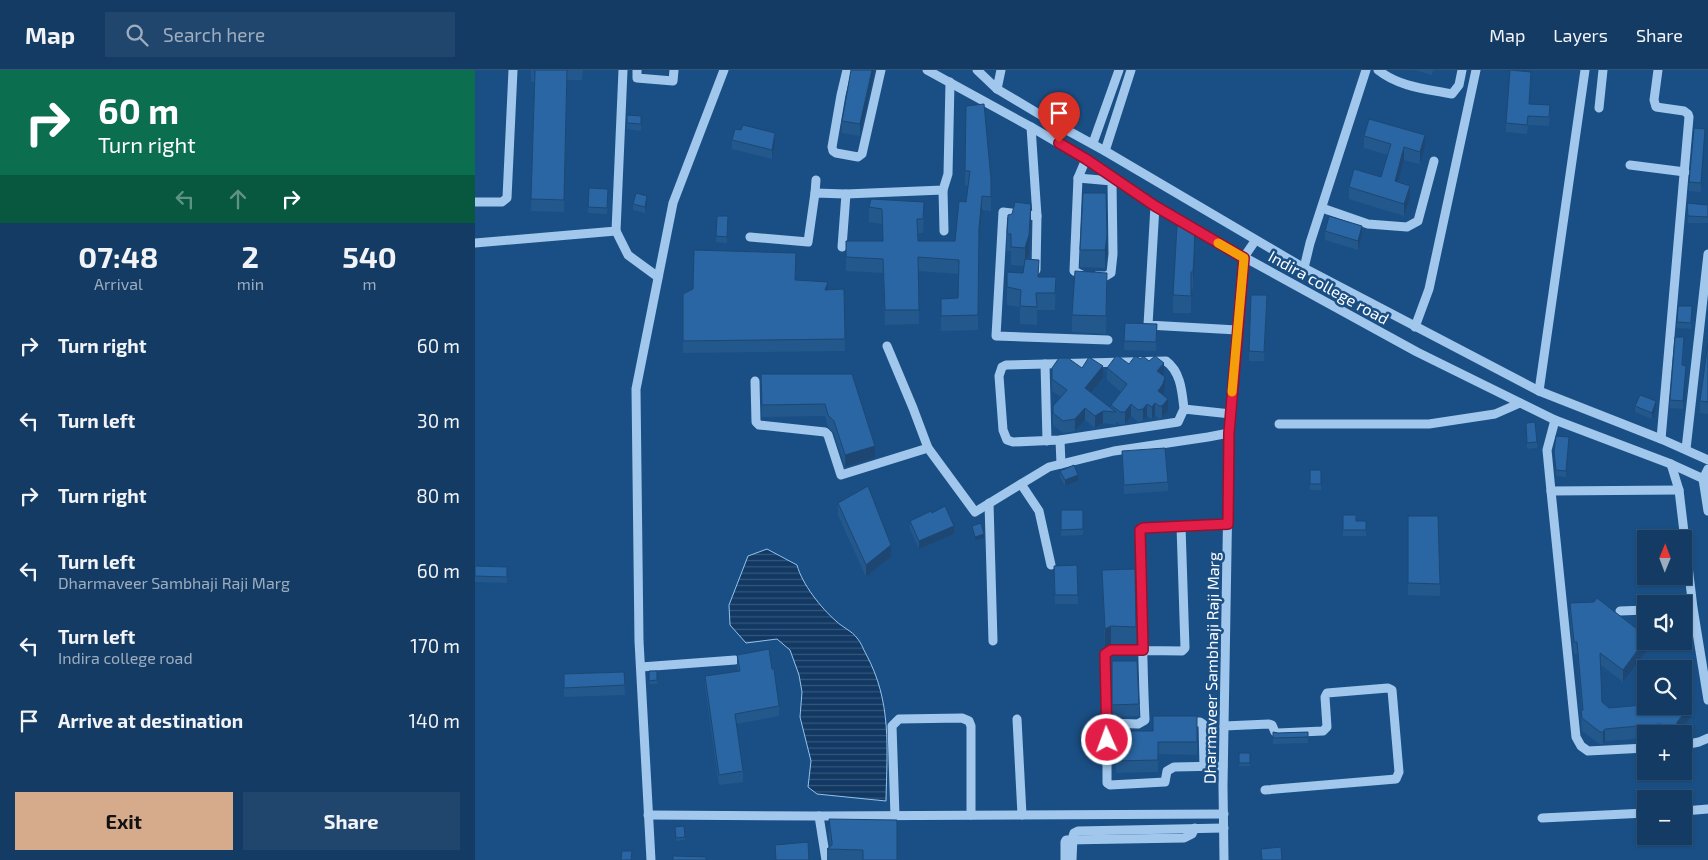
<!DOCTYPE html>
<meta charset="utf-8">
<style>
body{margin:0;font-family:"Exo 2",sans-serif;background:#21466d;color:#f1f3f6;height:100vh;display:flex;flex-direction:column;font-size:19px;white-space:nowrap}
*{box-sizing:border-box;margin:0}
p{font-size:16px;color:#9dadbf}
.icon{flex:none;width:28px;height:28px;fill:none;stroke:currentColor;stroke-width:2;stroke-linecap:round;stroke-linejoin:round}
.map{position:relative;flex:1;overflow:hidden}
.details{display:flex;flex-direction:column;background:#143b64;width:475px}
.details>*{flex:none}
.top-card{background:#0b6e4f;color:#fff;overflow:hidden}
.needle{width:32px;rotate:1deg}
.buttons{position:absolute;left:1162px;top:460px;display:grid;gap:10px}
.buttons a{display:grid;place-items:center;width:55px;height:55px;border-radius:0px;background:#143b64;box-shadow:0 1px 4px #0004,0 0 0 1px #335578;font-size:25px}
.pin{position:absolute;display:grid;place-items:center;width:42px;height:42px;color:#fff;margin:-51px -21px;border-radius:50% 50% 50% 0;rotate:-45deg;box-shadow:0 0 5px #0007}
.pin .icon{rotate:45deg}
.me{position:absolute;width:55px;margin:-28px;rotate:358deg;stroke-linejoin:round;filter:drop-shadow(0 0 4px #0008)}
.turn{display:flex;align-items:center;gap:18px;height:105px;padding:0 15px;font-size:22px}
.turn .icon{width:65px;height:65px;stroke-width:2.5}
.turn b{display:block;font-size:35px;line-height:42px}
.lanes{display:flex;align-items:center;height:48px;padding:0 15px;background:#0003;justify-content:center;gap:25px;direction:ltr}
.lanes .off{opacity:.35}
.eta{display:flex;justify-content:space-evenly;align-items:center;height:85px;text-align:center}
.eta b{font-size:30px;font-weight:700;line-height:35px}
.primary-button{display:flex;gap:10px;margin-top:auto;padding:10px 15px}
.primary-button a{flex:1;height:58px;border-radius:0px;background:#d6ab8b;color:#111;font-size:20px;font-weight:700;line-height:58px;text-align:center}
.primary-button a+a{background:#21466d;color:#f1f3f6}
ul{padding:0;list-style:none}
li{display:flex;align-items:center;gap:15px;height:75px;padding:0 15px}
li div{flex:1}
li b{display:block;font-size:19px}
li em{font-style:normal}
header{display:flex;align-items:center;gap:30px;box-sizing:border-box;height:70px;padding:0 25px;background:#143b64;border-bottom:1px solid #335578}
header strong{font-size:24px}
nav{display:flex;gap:28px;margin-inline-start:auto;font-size:18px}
.search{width:350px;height:45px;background:#21466d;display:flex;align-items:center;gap:12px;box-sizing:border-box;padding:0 18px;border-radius:0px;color:#9dadbf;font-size:19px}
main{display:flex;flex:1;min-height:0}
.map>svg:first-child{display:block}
</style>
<header>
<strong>Map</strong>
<div class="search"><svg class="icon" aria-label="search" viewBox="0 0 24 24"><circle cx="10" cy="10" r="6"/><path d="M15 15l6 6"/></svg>Search here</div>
<nav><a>Map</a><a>Layers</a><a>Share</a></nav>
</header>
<main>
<section class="details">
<div class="top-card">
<div class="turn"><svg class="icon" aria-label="right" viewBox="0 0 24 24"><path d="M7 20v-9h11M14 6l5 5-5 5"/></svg><div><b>60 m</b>Turn right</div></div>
<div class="lanes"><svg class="icon off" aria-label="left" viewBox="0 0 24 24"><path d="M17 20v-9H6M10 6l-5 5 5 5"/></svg><svg class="icon off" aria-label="ahead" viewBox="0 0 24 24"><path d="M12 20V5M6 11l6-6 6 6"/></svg><svg class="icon" aria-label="right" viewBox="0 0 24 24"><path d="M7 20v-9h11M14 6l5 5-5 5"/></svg></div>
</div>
<div class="eta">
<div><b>07:48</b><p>Arrival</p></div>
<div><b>2</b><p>min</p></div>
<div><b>540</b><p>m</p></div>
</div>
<ul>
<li><svg class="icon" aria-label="right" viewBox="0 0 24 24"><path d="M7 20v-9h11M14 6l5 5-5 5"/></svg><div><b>Turn right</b></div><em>60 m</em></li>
<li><svg class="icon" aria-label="left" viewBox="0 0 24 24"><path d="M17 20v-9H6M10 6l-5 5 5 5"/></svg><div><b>Turn left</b></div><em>30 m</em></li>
<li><svg class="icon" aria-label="right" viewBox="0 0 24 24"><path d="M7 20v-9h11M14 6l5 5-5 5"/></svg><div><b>Turn right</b></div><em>80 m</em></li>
<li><svg class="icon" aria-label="left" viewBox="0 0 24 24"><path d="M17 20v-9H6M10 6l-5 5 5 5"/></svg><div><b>Turn left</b><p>Dharmaveer Sambhaji Raji Marg</p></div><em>60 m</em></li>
<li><svg class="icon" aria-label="left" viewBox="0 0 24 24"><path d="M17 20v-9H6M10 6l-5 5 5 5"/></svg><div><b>Turn left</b><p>Indira college road</p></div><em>170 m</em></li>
<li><svg class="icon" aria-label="arrive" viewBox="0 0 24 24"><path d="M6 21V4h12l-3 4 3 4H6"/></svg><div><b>Arrive at destination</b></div><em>140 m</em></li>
</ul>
<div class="primary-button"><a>Exit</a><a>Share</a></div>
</section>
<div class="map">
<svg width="1233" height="790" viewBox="0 0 1233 790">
<defs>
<pattern id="water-rules" width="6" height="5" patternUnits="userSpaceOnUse" patternTransform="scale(1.25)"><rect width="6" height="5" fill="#113963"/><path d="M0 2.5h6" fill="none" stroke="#35577a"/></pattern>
</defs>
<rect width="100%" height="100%" fill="#1a4f85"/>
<!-- water -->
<path fill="url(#water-rules)" stroke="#94c2ee" d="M292,479L322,495C327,514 346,538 361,551C367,557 377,561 382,568C386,572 388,579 391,584C417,632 412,678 411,731L342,724L333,717L336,691L325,647L327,622L324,605L315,580L302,569L271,573L255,555L254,535L273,486Z"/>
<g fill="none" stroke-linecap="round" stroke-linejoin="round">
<!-- minor -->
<g stroke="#a1c7ec" stroke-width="9">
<path d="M162,0V8L198,11L199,0"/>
<path d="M372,0L366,25L357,77L358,81L361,83L383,87L387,84L406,0"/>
<path d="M452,0L556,57L611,89L680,136L769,187L942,282L1080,350L1196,394L1233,411"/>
<path d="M502,0L522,19L579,53L630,81L829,198L1064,321L1186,369L1233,390"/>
<path d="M903,0C924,17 952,19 977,24L984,15L987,0"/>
<path d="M1183,0L1179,30L1181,37L1209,41L1213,44L1214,47L1186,369"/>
<path d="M522,19L526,0"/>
<path d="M1124,38L1128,0"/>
<path d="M556,57L562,146L561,200"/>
<path d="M618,73L644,0"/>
<path d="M630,81L656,0"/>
<path d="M1155,95L1210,102"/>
<path d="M603,108L637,111L638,184L636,203L631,206H622"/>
<path d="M468,120L469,161"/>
<path d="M340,123L341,110"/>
<path d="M0,132H27L32,128L38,0"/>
<path d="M680,136L673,255L762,260"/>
<path d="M847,138L893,154L932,157L943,151L959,91"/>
<path d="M562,146L528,142L521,266L633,270"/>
<path d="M141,161L153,185L183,207"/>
<path d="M275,167L333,172L340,123L371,124L468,120L473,104L475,12"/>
<path d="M0,173L141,161L148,0"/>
<path d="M367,177L371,124"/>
<path d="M829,198L835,173L891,0"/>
<path d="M609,206L599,201L603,108L611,89"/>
<path d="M940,257L954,219L1001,0"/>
<path d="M412,276L438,338L453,378L500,442L574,397L639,381L733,367L754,363"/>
<path d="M570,294L572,371"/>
<path d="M280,311L281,352L284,355L350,362L353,365L366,405L453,378"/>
<path d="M1064,321L1110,0"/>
<path d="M709,339L703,352L585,370L538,372L532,370L528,360L524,306L527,297L531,295L691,291C706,302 707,322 709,339L756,344"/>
<path d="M1080,350L1072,380L1076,421L1204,420"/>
<path d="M804,354H954L1020,344L1045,333"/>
<path d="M585,370L586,394"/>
<path d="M1211,379L1233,184"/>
<path d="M1196,394L1204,420L1218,538L1233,630"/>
<path d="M1233,399L1228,409L1233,441"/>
<path d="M546,414L564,441L576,495"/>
<path d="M1076,421L1101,667L1106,676L1113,681L1171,678"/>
<path d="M514,433L518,571"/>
<path d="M706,456L710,578L707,581L636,580L630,584L631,649L634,653L663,654L670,650C667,586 667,523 665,460L666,458L753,454"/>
<path d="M1145,541L1171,540"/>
<path d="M166,597L260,590"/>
<path d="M542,649L547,745"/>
<path d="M632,652V713L635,715L690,712L692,701L699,697L748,696"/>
<path d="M711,652H725L728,654L729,696"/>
<path d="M749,656L794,654L797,655L800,662L803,663L848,661L852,657L850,627L852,623L913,618L917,620L924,702L921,709L790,720"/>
<path d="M1209,675L1224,672L1233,668"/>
<path d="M1209,741L1233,739"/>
<path d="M173,745L344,746L749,744"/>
<path d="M344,746L351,790"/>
<path d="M420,746L417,656L424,649L487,648L494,651L496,656V745"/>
<path d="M1067,748L1171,743"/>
<path d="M176,790L164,571L161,319L198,133L249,0"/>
<path d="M590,790V772L591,770L709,768L717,764L720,758"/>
<path d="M597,790L598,766L599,763L603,761L749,758"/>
<path d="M749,790L748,716L754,363L769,187L780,171"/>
</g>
</g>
<!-- wall -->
<g fill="#23588c">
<path d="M56,0H108L107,10H92L89,142L56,141L60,13L56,11Z"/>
<path d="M400,0L385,66L367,63V51Z"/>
<path d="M939,0H958L957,5Z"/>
<path d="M1056,11L1054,34L1075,44L1074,56L1053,55L1052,64L1031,62V53Z"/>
<path d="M491,36L516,109V141L507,140L504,173L503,260L466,261V229L483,228L484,204L443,201L444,254L410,255L408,203L371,201V187L408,171L407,154L394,152V137L449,146L448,163H443V171H480L491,132L493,116H490Z"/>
<path d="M152,45L166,52V61L152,59Z"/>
<path d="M889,66L950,77L945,94L929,90L923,112L935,128L929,146L874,129V117L906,107L913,85L889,78Z"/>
<path d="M1230,68L1226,122L1214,121V112Z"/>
<path d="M257,70L300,73L297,89L257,79Z"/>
<path d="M631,123L632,184L630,198L605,197V180Z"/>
<path d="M133,125L132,144L113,143V137Z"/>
<path d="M172,132L170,143L158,140V134Z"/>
<path d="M1212,133L1233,135V153H1213Z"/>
<path d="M242,146H253L252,173L241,172Z"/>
<path d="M556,152L554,183L552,189L564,207H581L580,240H562V255L545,254V237L532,235V202L548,203L549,196L536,195V181H532V164Z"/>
<path d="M702,156L719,204L718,219H716V243H698V225Z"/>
<path d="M850,161L887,165L883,180L850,170Z"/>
<path d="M321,210L353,219H369L370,281L208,283V224Z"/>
<path d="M632,220L631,264L597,262V245Z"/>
<path d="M792,234L789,291H774V281Z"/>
<path d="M1217,236L1216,259L1202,258V252Z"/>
<path d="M650,253L682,254L681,281L649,280Z"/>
<path d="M1233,273V344L1225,343V331Z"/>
<path d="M1209,275L1208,295L1211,304L1208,339L1195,338V330Z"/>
<path d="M654,294L689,305L690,319L688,325L693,341L687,348L684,349L680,345L677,349L672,346L668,351L663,352L656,346L650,354L645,355L641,351V355L628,353L620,358L610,350L600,361L588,363L578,355V336L586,327L577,321V298H607L628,308L616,323L636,338V335L646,322L632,310V298Z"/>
<path d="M286,304H377L400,388L370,397L359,363L353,357L350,346L287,347Z"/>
<path d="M1160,336L1181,338L1177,349L1160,342Z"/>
<path d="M1051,353L1062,372V378L1052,379Z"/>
<path d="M1094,373L1091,407L1081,406L1079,382Z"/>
<path d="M647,381L693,412V421L649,424Z"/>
<rect x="835" y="400" width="11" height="20"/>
<path d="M585,401L603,411L590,416L585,407Z"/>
<path d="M363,433L416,487L391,507L363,445Z"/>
<path d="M586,440H608V465L586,466Z"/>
<path d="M868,445L881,451H891V466H868Z"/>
<path d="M933,446L965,514V526L933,525Z"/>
<path d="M435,451L479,464L444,479L435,459Z"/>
<path d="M602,495L603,534H580L579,505Z"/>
<path d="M0,496L32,497V513L0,512Z"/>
<path d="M627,500L661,557V574H636L630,577Z"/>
<path d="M1095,533L1173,571V579L1148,612L1126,595L1127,632L1134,638L1218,645L1202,664H1171V668L1130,671L1128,674H1125L1107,661L1106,641L1107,640L1102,584H1099L1095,545Z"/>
<path d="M262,585L304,636V646L261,654L268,701V712L244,715L230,616V606L263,601L262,596Z"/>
<path d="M637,591L664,634V646L637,647Z"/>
<rect x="174" y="601" width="8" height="13"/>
<path d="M149,602L150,625L89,627V604Z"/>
<path d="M722,646V685L683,684V702L641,703L640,661H678Z"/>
<path d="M798,662L803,663L833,662V673L798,674Z"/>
<rect x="764" y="683" width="11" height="13"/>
<path d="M354,749L422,790H352V779L355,776L354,767Z"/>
<path d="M209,756L210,770L201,771L200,757Z"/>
</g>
<!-- shaded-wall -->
<g fill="#1d4772">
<path d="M397,0H400L385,66V54Z"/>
<path d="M1230,59V68L1226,122V113Z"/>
<path d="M300,63V73L297,89V80Z"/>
<path d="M950,65V77L945,94V82Z"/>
<path d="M929,77V90L920,123V111Z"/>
<path d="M935,116V128L929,146V134Z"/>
<path d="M172,126V132L170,143V137Z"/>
<path d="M507,126V140L504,173L503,260L504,159Z"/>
<path d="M556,134V152L554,183L550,196V178Z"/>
<path d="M887,156V165L883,180V171Z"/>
<path d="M632,166V184L630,198V180Z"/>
<path d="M720,175L719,204L718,219V202Z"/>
<path d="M353,212V224L350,220Z"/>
<path d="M689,293V305L682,313V301Z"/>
<path d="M628,296V308L610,330V318Z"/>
<path d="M1211,296V304L1208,339V331Z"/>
<path d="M690,307V319L688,326L683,321Z"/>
<path d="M693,329V341L687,348V336Z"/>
<path d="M1181,331V338L1177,349V343Z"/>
<path d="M680,333V345L677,349V337Z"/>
<path d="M656,334V346L650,354V342Z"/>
<path d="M672,334V346L668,351V339Z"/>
<path d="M610,338V350L600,361V349Z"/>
<path d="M628,341V353L620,358V346Z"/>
<path d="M1094,367V373L1091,407V401Z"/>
<path d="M400,376V388L370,397V385Z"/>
<path d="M603,405V411L590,416V410Z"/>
<path d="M479,456V464L444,479V471Z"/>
<path d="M509,464V468L500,470V467Z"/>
<path d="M416,475V487L391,507V495Z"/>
<path d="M636,556V574L630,577V559Z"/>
<path d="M1171,569V571H1173V579L1148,612V600Z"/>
<path d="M1218,633V645L1202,664H1197V661L1202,652Z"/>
<path d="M1130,659V671L1128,674V662Z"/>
</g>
<!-- building -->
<g fill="#2966a3" stroke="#1d4772">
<path d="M59,0H92L89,130L56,129L60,1Z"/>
<path d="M376,0H397L385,54L367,51Z"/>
<path d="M1035,0L1056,2L1054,34L1075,35L1074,47L1053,46L1052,55L1031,53Z"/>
<path d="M509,34L516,109V127L507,126L504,159L503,245L466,246V229L483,228L484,190L443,187L444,240H410L408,189L371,187V171H408L407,139L394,137L396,129L449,132L448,149H442L443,171H480L484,131L491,132L495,101H490L491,36Z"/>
<path d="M152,45L166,46V54L152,53Z"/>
<path d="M894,49L950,65L945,82L929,77L920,111L935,116L929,134L874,117L879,99L906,107L916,74L889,66Z"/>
<path d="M268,55L300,63L297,80L257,70L260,59L266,60Z"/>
<path d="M1219,58L1230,59L1226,113L1214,112Z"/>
<path d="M114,118L133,119L132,138L113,137Z"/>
<path d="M161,123L172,126L170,137L158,134Z"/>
<path d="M608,123H631L632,166L630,180H605Z"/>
<path d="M540,132L556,134L554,165L550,178L536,177V164H532L533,145L537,144Z"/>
<path d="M1212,133L1233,135V147L1213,146Z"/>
<path d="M242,146H253L252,167L241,166Z"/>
<path d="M854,146L887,156L883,171L850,161Z"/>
<path d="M702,156L720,157L719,186L718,202H716V226L698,225Z"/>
<path d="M219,180L321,183L320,210L353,212L350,220L369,219L370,269L208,271V224L218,219Z"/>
<path d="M550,189L564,190L563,207H581L580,223H561L562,237L545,236L546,220L532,217V202L548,203Z"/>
<path d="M600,201L632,203L631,246L597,245Z"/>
<path d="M776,225H792L789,282L774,281Z"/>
<path d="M1203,236H1217L1216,253L1202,252Z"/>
<path d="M650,253L682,254L681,272L649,271Z"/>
<path d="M1200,267H1209L1207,295L1211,296L1208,331L1195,330Z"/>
<path d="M1233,273V332L1225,331Z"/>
<path d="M641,286H643L654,294L660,286L666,289L668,286L674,291L680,286L689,293L682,301L690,307L688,314L683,321L693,329L687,336H684L680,333L677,337L672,334L668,339L663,340L656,334L650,342H645L636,335L652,314L632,298Z"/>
<path d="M614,287L628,296L610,318L641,342L628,341L620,346L610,338L600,349L588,351L578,343V336L592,320L577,309V298L584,288H593L607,298Z"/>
<path d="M286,304H377L400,376L370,385L359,351L353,345L350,334L287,335Z"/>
<path d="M1165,325L1181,331L1177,343L1160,336Z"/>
<path d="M1060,352L1062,372L1052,373L1051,353Z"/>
<path d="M1081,366L1094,367L1091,401L1081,400L1079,382Z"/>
<path d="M690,378L693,412L649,415L647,381Z"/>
<path d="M599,395L603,405L590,410L585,401Z"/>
<rect x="835" y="400" width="11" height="14"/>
<path d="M393,416L416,475L391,495L363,433Z"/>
<path d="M470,436L479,456L444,471L435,451L456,441L457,443Z"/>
<path d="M586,440H608V459L586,460Z"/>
<path d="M868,445H881V451H891V460H868Z"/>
<path d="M933,446H963L965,514L933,513Z"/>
<path d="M506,453L509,464L500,467L497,456Z"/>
<path d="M602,495L603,525H580L579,496Z"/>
<path d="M0,496L32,497V507L0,506Z"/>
<path d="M660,499L661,557L636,556L630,559L627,500Z"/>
<path d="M1122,528L1171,566V569L1148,600L1125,583L1127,632L1134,638L1167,635L1171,630V636H1209V625L1218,633L1202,652V657L1197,661L1191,660L1186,654L1130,659L1128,662H1125L1107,648L1106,641L1108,640L1102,572H1099L1095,533L1119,532Z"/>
<path d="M294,579L297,599H299L304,636L260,644L268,701L244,705L230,606L265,601L262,585Z"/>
<path d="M637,591H662L664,634L637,635Z"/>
<path d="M174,601H182V610L174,611Z"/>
<path d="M149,602L150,615L89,618V604Z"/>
<path d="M678,646H722V672H683V690L641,691L640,661H678Z"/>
<path d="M798,662L803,663L833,662V667L798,668Z"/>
<rect x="764" y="683" width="11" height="10"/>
<path d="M354,749L422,750V790H388V780L352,779L357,775V772Z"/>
<path d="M209,756L210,767L201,768L200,757Z"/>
<path d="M333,772L334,790H301L300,775Z"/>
<path d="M806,777L807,790H787L786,779Z"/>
<path d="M147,781H157L156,790H146Z"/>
<path d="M198,786L231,787V790H198Z"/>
</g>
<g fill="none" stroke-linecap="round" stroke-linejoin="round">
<defs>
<path id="route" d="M584,73L611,89L680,136L769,188L754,363L753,454L668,458L665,460L668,580H636L630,584L632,670"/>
</defs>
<!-- route casing -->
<use href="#route" stroke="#92132f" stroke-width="12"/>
<!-- route -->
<use href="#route" stroke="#e11d48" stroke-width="9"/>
<!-- slow -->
<path stroke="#f59e0b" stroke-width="9" d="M743,173L769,188L757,322"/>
</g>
<g text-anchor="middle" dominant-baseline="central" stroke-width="5" stroke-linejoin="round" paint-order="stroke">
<!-- street labels -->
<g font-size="16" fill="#fff" stroke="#1a4f85">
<text transform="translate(854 217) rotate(29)">Indira college road</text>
<text transform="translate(736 598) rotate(-89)">Dharmaveer Sambhaji Raji Marg</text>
</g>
</g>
</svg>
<div class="buttons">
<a><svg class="needle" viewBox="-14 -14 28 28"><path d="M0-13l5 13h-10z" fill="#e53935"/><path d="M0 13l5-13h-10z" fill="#9dadbf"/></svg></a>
<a><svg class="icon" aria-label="sound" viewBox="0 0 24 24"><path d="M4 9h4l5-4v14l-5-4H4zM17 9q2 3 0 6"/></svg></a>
<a><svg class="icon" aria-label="search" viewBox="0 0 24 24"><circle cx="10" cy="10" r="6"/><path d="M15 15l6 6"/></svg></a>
<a>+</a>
<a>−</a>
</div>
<div class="pin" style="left:584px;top:73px;background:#d93025"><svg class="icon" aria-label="arrive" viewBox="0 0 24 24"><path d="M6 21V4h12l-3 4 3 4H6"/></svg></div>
<svg class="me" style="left:632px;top:670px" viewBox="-20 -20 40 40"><circle r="17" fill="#e11d48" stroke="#fff" stroke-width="3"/><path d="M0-11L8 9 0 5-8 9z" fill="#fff"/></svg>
</div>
</main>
